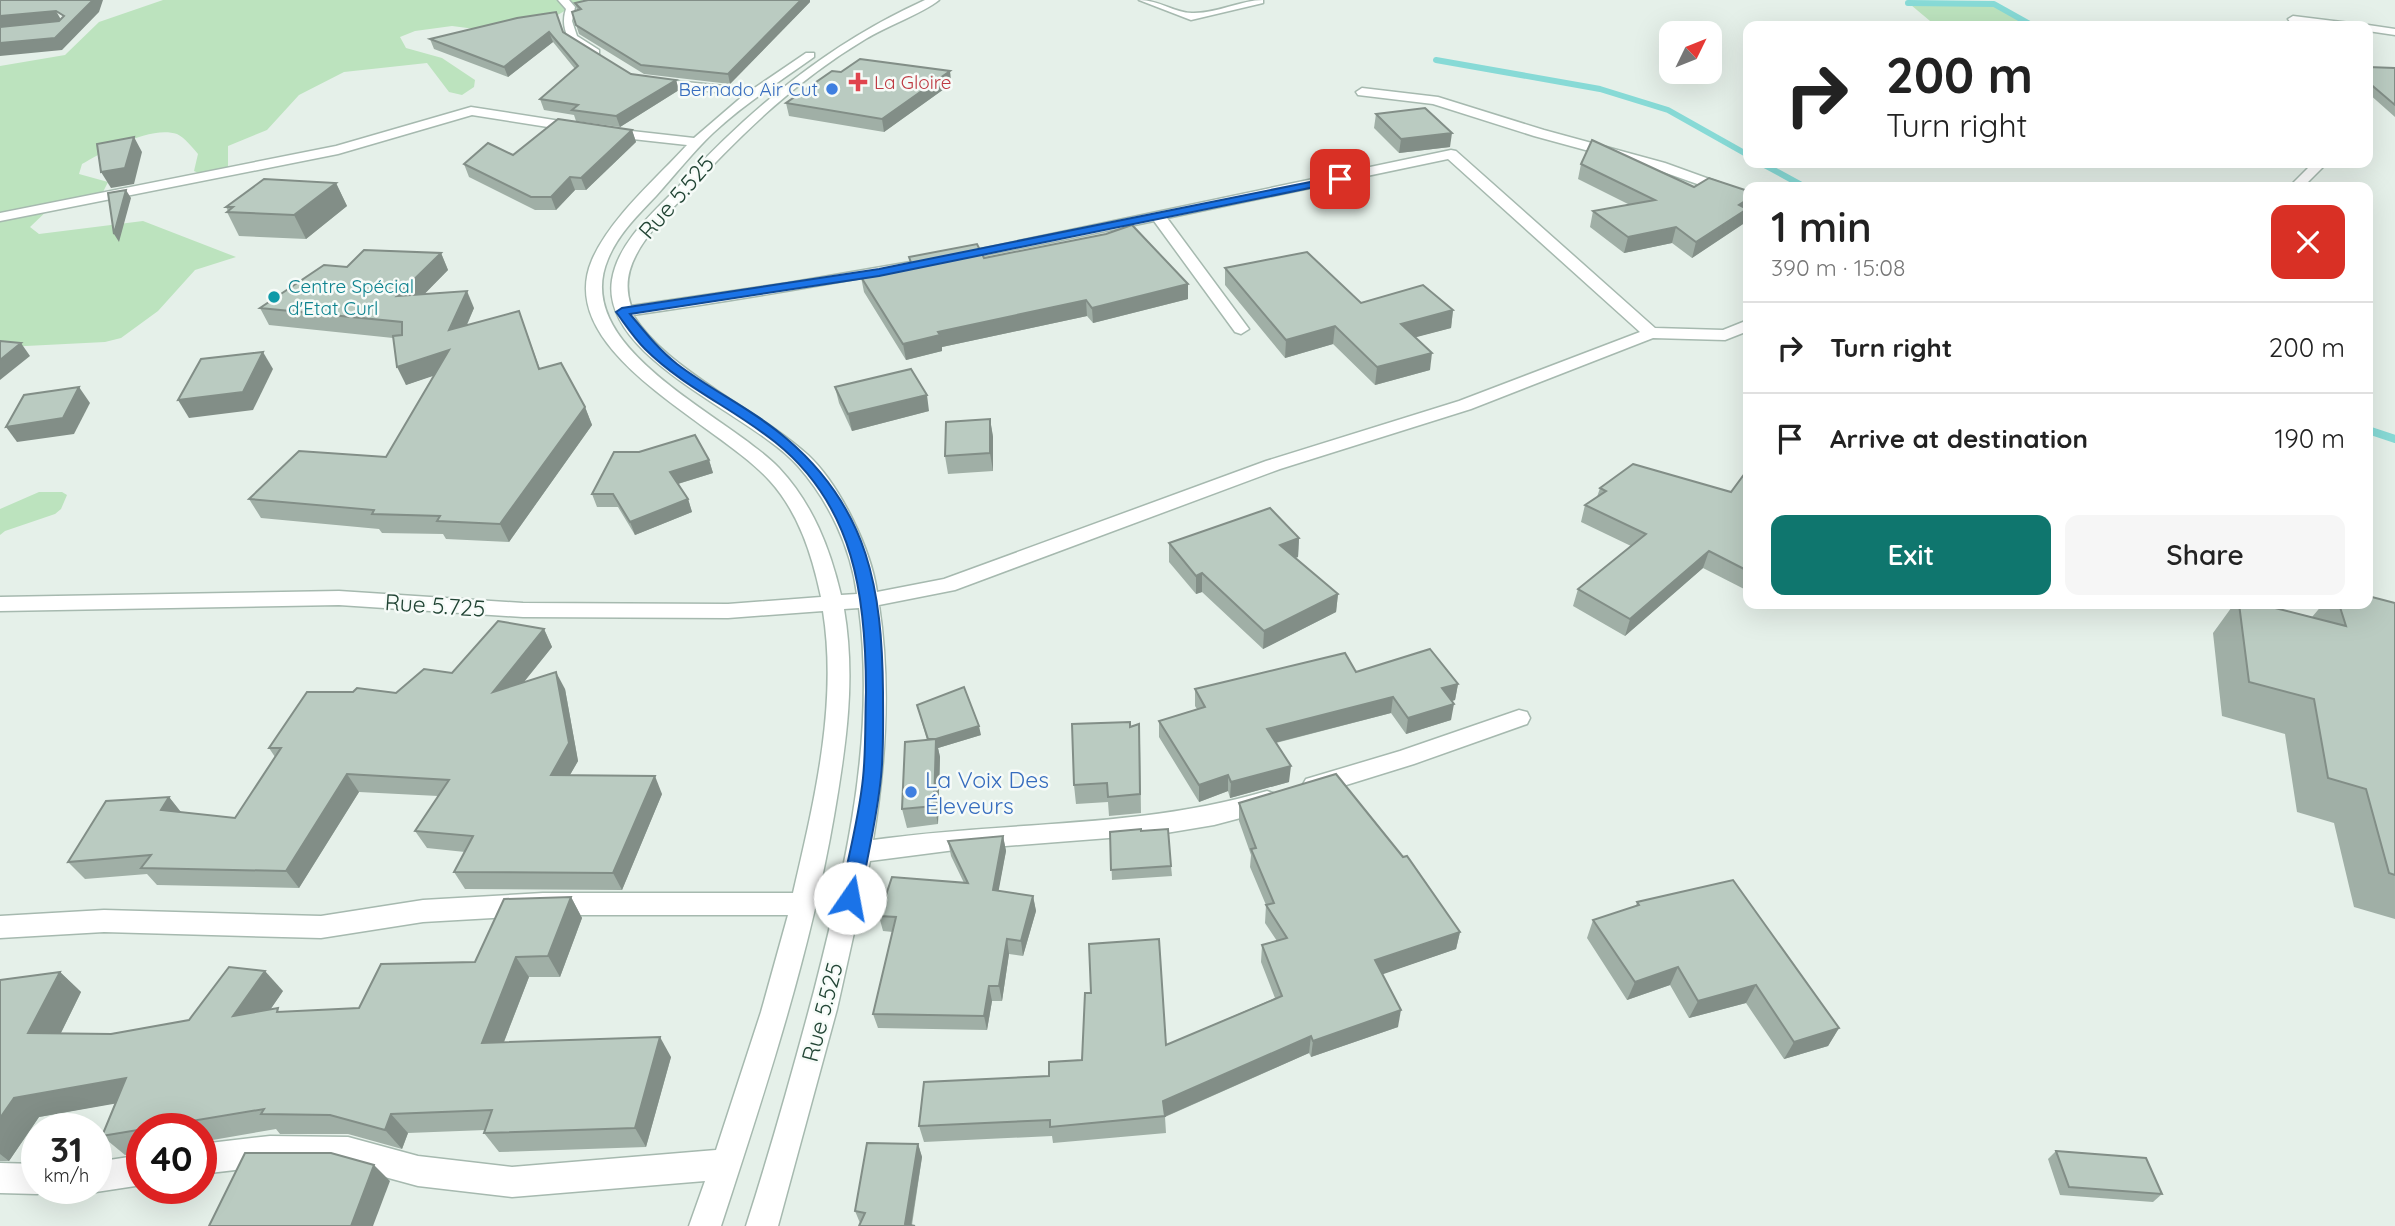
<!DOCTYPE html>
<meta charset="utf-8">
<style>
body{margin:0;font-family:Quicksand,sans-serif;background:#f6f6f6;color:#222;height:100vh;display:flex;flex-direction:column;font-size:26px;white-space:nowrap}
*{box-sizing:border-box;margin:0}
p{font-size:23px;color:#767676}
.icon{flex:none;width:38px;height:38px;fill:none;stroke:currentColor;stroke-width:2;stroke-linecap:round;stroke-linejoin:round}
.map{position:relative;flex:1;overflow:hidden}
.details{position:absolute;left:1743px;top:182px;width:630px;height:427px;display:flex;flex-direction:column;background:#fff;border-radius:14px;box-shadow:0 7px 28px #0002}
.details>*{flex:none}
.top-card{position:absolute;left:1743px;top:21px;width:630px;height:147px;border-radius:14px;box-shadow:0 7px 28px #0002;background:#fff;color:#222;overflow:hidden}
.needle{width:46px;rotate:47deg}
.controls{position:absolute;left:1659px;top:21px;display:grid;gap:14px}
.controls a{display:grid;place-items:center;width:63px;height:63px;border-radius:14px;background:#fff;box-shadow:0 7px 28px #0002;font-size:35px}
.speed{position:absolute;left:21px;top:1113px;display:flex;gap:14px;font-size:35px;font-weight:700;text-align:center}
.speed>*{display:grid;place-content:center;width:91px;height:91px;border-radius:50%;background:#fff;box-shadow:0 7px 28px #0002;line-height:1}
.speed small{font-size:18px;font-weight:400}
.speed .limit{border:10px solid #d22;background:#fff;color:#111}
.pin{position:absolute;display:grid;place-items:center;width:60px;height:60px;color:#fff;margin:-30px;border-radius:14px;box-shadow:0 4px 10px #0006}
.me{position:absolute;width:77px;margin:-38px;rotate:12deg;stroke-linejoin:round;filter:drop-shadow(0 0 5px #0008)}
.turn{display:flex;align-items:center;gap:24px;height:147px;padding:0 28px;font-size:32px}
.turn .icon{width:91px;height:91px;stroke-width:2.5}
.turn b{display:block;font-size:49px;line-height:60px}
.round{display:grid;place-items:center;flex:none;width:74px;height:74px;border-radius:14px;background:#f6f6f6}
.summary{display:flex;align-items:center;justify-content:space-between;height:119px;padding:0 28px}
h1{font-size:42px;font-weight:600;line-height:52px}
.button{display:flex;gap:14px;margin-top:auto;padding:14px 28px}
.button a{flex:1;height:80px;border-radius:14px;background:#0f766e;color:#fff;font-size:28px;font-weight:600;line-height:80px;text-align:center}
.button a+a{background:#f6f6f6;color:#222}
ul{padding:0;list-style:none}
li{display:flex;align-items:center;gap:21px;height:91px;padding:0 28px;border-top:2px solid #e0e0e0}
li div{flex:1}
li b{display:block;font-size:26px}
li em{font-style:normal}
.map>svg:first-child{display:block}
</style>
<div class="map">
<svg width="2395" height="1226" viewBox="0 0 2395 1226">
<rect width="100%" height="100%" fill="#e5f0e9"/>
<!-- green -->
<g fill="#bce3be">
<path d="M163,0H583L556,16L483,30L452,26L415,31L400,37L406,48L442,58L475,80L474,87L462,95L449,92L427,63L344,72L299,95L267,130L228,146V170L203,175L194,171L198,154C192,147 185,138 177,134C151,125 104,151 82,164L79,174L108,182L103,192L51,207L30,227L39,234L143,221L236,257L195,270L158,311L121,338L105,342L6,347L0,350V66L65,55L99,22Z"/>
<path d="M1926,2L1999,5L2036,26H1936L1911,5L1912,3Z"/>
<path d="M39,492H62L67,495L61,509L55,514L5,531L0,535V509Z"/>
</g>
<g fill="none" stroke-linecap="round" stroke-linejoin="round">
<!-- stream-far1 -->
<g stroke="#87dad6" stroke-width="6">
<path d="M1908,3L1994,4L2033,26"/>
<path d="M1436,60L1600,89L1668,110L1748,155"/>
<path d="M1761,163L1805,187"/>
</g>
<!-- stream -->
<path stroke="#87dad6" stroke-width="8" d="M2368,430L2395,439"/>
<defs>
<g id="minor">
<path d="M558,0H569L575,7L572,21L577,36L599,50V54C575,57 558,32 566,9Z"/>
<path d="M925,0H939C923,13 885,27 864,40C795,81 737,138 683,197C667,215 647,233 636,255C627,272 625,288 631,306L788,283L957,254L1451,150L1456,151L1655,328L1723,330L1748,320V331L1725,340L1653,338L1471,409L1280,469L955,590L879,605C891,684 886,762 873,840C1004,821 1139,829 1267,791L1276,794L1279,801L1276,808L1267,811L1214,825L1160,834L955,850L870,861L837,1009L778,1226H746C771,1148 793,1070 814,991C846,866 876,737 859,608L844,609C856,679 846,746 834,816C810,955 765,1091 721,1226H689L705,1181L512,1197L418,1186L348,1167L270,1166L201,1174V1144L270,1136L348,1137L418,1156L512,1167L716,1150L761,1012L788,915H543L423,922L321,938L104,932L0,938V916L104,910L321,916L423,900L543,893H793C814,802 838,705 823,611L728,618L523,617L339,605L0,611V597L339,591L523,603L728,604L821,597C812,555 799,513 770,481C720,424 552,353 592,260C610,218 657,178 687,145L605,136L472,115L338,154L0,221V213L336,146L471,107L605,128L694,138L744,95L651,85L647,84V78L753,89L806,53H814V57C779,82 744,104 713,133C692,153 675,175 656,196C638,215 618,234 608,259C569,349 729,416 779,468C813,504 830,549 841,595L857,594C851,548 829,501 798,466C754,415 600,359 612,280C618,241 656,210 682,183C752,107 830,43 925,0ZM1448,159L1640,332L1459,401L1266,461L944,579L877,592C871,549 840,485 808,455C780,430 747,411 716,390C686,369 653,347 633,315C808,290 981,257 1154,221L1235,332L1241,334L1249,329L1167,218Z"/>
<path d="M1139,0C1159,0 1175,13 1192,13C1216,14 1241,0 1263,0V3L1191,20Z"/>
<path d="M2293,16L2350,23L2355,26L2302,23L2303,26H2293L2288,19Z"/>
<path d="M2368,25L2395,29V35L2368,31V26H2364Z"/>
<path d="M1362,88L1438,97L1544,130L1665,163L1748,193V202L1655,169L1534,136L1433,104L1358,95L1356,92Z"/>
<path d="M2313,163H2327L2303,187H2289Z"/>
<path d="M1519,710L1527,712L1530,718L1527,724L1414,764L1314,795L1306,793L1302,786L1306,779L1400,751Z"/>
<path d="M142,1155V1185L96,1192L86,1188H96V1162Z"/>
<path d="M0,1163L37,1164V1188L48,1190L37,1194L0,1193Z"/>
</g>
</defs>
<!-- minor casing -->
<use href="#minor" stroke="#a6b9af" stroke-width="3"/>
<!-- minor -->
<use href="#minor" fill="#fff" fill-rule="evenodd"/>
</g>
<!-- wall -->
<g fill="#a0afa6">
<path d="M588,0H810V2L730,84L644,74L579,34L572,12L577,10L575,3Z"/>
<path d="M563,32L631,74L676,80L679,90L620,127L576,121L574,115L544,110L540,99L575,69L553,42L508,77L434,49L430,39Z"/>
<path d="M2368,67L2395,68V117L2368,93Z"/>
<path d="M950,71L951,84L884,132L789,116L786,103L841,72Z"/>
<path d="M1376,114L1450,147L1399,153L1374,128Z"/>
<path d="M632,130L636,142L586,190H575L556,210H535L469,177L464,164L513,155Z"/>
<path d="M1581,164L1746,213L1743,224L1692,258L1672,243L1624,253L1590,227L1593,211L1630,205L1578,179Z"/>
<path d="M336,183L347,206L306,239L239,236L227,212L228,211L226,207Z"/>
<path d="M441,253L448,270L424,294L474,308L467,325L519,311L540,369L585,407L592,425L509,542L446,539L443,534L382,533L379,529L261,518L249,499L386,457L434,375L406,385L393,338L269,325L260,308L347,267Z"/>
<path d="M909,257L984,258L1188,299L1093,323L1087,316L942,347V351L906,360L864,292L861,277L911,268Z"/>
<path d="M1225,268L1361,303L1453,310L1451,328L1415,337L1430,370L1375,385L1333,344L1285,358L1225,285Z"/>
<path d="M835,387L929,411L852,431L839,403Z"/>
<path d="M990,419L993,437V471L948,474L945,456Z"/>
<path d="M709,460L713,473L678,484L688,499L692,512L635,535L618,507H597L592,494Z"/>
<path d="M1748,469V591L1703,568L1625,636L1573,606L1578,589L1631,546L1581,522L1585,505L1597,497L1600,488L1731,492Z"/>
<path d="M1299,538L1298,557L1295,558L1338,594L1336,612L1263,649L1202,592L1196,594L1169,562V543Z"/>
<path d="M2395,603V919L2354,907L2334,823L2297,812L2285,734L2222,716L2213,633L2234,604H2259L2312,617L2323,604Z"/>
<path d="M544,629L552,647L524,682L565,689L578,761L570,775L662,794L622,890L465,889L454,872L465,852L427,848L415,831L438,796L359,792L299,888L157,885L147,874L85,879L68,862L169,797L181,812L235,818L275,757L269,748L396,693L452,673Z"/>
<path d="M1356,672L1458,684L1455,700L1452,701L1451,720L1406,734L1391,713L1276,743L1289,782L1230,798L1228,791L1199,802L1159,737V721L1197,709L1195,706V689Z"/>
<path d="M917,705L981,735L938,748L940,757L938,824L907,828L902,809L927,740Z"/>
<path d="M1131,727L1140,743L1141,813L1109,816L1108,802L1076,804L1074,785Z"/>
<path d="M1239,803L1460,932L1456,949L1382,974L1398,1027L1311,1057L1309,1053L1165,1117L1166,1133L1053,1143L1052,1136L924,1142L919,1126L1049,1076L1082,1060L1166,1045L1275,998L1261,962L1262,945L1277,941L1265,923L1266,905L1250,867L1251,855L1239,821Z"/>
<path d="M1141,831L1171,866L1172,876L1112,880L1110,832Z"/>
<path d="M1003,836L1006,851L998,891L1033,896L1036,911L1023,956L1009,954L1002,1001H992L987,1030L878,1028L873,1014L893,932L883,931L879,916L964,883L951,856L948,841Z"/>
<path d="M571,897L582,918L560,977H529L504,1042L671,1057L646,1147L499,1152L484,1133L485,1130L408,1133L402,1149L348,1134H280L276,1129L201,1142V1129H142V1152L125,1155L102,1136L115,1103L39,1117L9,1161H0V980L60,972L81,992L61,1033L111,1034L189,1020L283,991L270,1010L282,1012L359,1008L475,962Z"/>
<path d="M1637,902L1839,1028L1828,1046L1784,1059L1746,1003L1689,1018L1670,985L1627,1000L1587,938L1593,920L1636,906Z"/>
<path d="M918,1144L922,1157L912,1225L860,1223L855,1211Z"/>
<path d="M2056,1151L2162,1194L2153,1202L2060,1195L2048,1159Z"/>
</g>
<!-- shaded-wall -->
<g fill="#828e87">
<path d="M93,0H103L99,12L62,50L0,56V43L55,38Z"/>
<path d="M801,0H810V2L730,84L728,74Z"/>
<path d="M56,11L63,23L0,28V16Z"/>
<path d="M549,32L553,42L508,77L504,67Z"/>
<path d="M950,71L951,84L884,132L882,119Z"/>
<path d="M676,80L679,90L620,127L616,116Z"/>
<path d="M632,130L636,142L586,190L581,178Z"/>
<path d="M1452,133L1450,147L1399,153L1401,139Z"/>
<path d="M134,137L142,152L134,184L111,188L101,172Z"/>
<path d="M570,177L575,190L556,210L551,197Z"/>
<path d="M336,183L347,206L306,239L294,215Z"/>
<path d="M126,190L131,198L119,242L114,234Z"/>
<path d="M1748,199V212L1746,213L1743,224L1692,258L1696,242L1739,205Z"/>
<path d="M1676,227L1672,243L1624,253L1628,237Z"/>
<path d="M441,253L448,270L405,314L397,296Z"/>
<path d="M1188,284V299L1093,323L1092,308Z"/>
<path d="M467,291L474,308L457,347L449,330Z"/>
<path d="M1086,300L1087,316L942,347V351L906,360L903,344L938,332Z"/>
<path d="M1453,310L1451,328L1398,342L1401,324Z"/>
<path d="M1335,326L1333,344L1285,358L1286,340Z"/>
<path d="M21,343L30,356L0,380V360Z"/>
<path d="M449,350L457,368L406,385L397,367Z"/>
<path d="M263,352L273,369L253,410L189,418L178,400Z"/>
<path d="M1432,353L1430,370L1375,385L1377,367Z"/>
<path d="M79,387L90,403L74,434L17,442L6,427Z"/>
<path d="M927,395L929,411L852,431L848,414Z"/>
<path d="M585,407L592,425L509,542L500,524Z"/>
<path d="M990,419L993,437V471L990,453Z"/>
<path d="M709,460L713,473L674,485L670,472Z"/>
<path d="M688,499L692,512L635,535L630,522Z"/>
<path d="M1299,538L1298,557L1279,563L1280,545Z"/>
<path d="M1709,551L1703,568L1625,636L1630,619Z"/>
<path d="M1202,573V592L1196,594V576Z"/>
<path d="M1338,594L1336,612L1263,649L1264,631Z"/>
<path d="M544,629L552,647L502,709L493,692Z"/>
<path d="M556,672L565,689L578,761L560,792L551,775Z"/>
<path d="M1458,684L1455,700L1439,704L1442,688Z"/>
<path d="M1393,697L1391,713L1266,745L1267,729Z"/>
<path d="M1454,704L1451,720L1406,734L1408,718Z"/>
<path d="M979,726L981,735L938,748L940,757L938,824L934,806L928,741Z"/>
<path d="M1291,766L1289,782L1230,798L1231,782Z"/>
<path d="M347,774L359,792L299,888L286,871Z"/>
<path d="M1228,775V791L1199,802V785Z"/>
<path d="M655,776L662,794L622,890L613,873Z"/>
<path d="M169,797L183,815L161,810Z"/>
<path d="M1003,836L1006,851L996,905L993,890Z"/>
<path d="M1033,896L1036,911L1023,956L1021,941Z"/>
<path d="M571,897L582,918L560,977L548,956Z"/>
<path d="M1460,932L1456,949L1372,978L1375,960Z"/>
<path d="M1007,939L1009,954L1002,1001L999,986Z"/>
<path d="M516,957L529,977L496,1062L482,1043Z"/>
<path d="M1678,967L1670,985L1627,1000L1635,982Z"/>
<path d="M265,971L283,991L252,1036L233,1016Z"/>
<path d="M60,972L81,992L51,1053L28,1033Z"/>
<path d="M1756,985L1746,1003L1689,1018L1698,1001Z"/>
<path d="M989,986L992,1001L987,1030L984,1016Z"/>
<path d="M1401,1010L1398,1027L1311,1057L1313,1041Z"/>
<path d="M1839,1028L1828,1046L1784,1059L1794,1042Z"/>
<path d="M1311,1036L1309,1053L1164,1117L1163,1101Z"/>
<path d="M660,1037L671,1057L646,1147L635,1128Z"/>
<path d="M126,1078L147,1098L39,1117L9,1161L0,1154V1118L14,1098Z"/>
<path d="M391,1114L408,1133L402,1149L385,1130Z"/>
<path d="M918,1144L922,1157L911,1226L905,1224Z"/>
<path d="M374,1165L390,1181L373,1226H351Z"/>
</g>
<!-- building -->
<g fill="#bacbc1" stroke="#828e87" stroke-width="2">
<path d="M0,0H93L55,38L0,43V27L59,21L64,16L56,11L0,16Z"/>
<path d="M588,0H801L728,74L641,65L576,25L572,12L581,9L575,3Z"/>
<path d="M556,12L563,32L631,74L676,80L616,116L572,110L578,105L540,99L578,66L549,32L504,67L430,39L517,18Z"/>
<path d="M860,59L950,71L882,119L786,103L832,71L841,72Z"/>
<path d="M2368,67L2395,68V105L2368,82Z"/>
<path d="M1425,108L1452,133L1401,139L1376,114Z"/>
<path d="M558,119L632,130L581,178L570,177L551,197H531L464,164L488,143L513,155Z"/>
<path d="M134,137L125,168L101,172L97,144Z"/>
<path d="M1592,140L1694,187L1709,178L1748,191V199L1739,205L1747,209L1696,242L1676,227L1628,237L1593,211L1655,200L1581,164Z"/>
<path d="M264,179L336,183L294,215L227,212L233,207H226Z"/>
<path d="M126,190L114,234L108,193Z"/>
<path d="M1132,225L1188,284L1092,308L1086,300L938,332L940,335L903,344L861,277L913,268L909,257L977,244L984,258L1106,234Z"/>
<path d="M364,250L441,253L397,296L467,291L449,330L519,311L539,369L561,363L585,407L500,524L437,521L440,516L372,514L374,510L249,499L299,451L386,457L449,350L397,367L393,336L402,335V322L260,308L324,265L347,267Z"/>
<path d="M1307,252L1361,303L1423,285L1453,310L1401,324L1432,353L1377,367L1335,326L1286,340L1225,268Z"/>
<path d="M0,341L21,343L0,360Z"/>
<path d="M263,352L243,392L178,400L201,359Z"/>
<path d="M911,369L927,395L848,414L835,387Z"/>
<path d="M79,387L63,418L6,427L24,395Z"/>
<path d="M990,419V453L945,456L946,422Z"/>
<path d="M695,435L709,460L670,472L688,499L630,522L613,494H592L614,452H639Z"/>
<path d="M1633,464L1731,492L1748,469V571L1709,551L1630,619L1578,589L1646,534L1585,505L1606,491L1600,488Z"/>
<path d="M1270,508L1299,538L1280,545L1338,594L1264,631L1202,573L1196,576L1169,543Z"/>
<path d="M2368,596L2395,603V875L2389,873L2366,789L2328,778L2314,699L2249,682L2239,604H2259L2346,626L2339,604H2368Z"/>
<path d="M498,621L544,629L493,692L556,672L569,743L551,775L655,776L613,873L454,872L473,836L415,831L449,780L347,774L286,871L141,868L151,855L68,862L106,801L169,797L161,810L235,818L281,748H269L307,692H353L357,688L396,693L424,669L452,673Z"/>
<path d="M1430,649L1458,684L1442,688L1454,704L1408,718L1393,697L1267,729L1291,766L1231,782L1228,775L1199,785L1159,721L1205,707L1195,689L1345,653L1356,672Z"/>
<path d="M964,687L979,726L936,739H928L917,705Z"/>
<path d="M1130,722V727L1139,724L1140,794L1108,797L1107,783L1074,785L1072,724Z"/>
<path d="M936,739L934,806L902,809L905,742Z"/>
<path d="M1336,774L1403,857L1407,856L1460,932L1375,960L1401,1010L1313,1041L1311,1036L1163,1101L1165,1116L1050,1127V1120L919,1126L924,1082L1049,1076V1062L1082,1060L1085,993H1091L1089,944L1159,939L1166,1045L1282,996L1262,945L1287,938L1266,905L1274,903L1251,849L1256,848L1239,803Z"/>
<path d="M1141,829V831L1168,829L1171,866L1111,870L1110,832Z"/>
<path d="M1003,836L993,890L1033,896L1021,941L1007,939L999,986H989L984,1016L873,1014L896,917L879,916L892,877L968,883L948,841Z"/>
<path d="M1733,880L1839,1028L1794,1042L1756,985L1698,1001L1678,967L1635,982L1593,920L1639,905L1637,902Z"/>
<path d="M571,897L548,956L516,957L482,1043L660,1037L635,1128L484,1133L492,1110L391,1114L385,1130L330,1115L261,1114L264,1109L102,1136L126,1078L14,1098L0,1118V980L60,972L28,1033L111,1034L189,1020L229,967L265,971L233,1016L278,1008L277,1012L359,1008L381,964L475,962L504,899Z"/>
<path d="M867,1143L918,1144L905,1224L915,1226H859L865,1213L855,1211Z"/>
<path d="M2056,1151L2146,1158L2162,1194L2069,1187Z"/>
<path d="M245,1153H331L374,1165L351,1226H209Z"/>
</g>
<!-- route -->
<path fill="#1a73e8" stroke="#114b97" stroke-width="2" d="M1340,176L1344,177V181L879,276L630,314C645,332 659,350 677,364C712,391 754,410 787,439C869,509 882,590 883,692C883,720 884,749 881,777C877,818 867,858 860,898L857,904L850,906L843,904L840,898C848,858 859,818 863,778C866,750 865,720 866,692C866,597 855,506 775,442C734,409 683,387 645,349C634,338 625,324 616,312L622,308L879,269Z"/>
<!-- markers -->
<path fill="#e0444e" stroke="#f6fbf8" stroke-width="2.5" d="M854.5 71.5h7v7h7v7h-7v7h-7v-7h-7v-7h7z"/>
<g fill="#3f7fe0" stroke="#f6fbf8" stroke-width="2.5">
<circle cx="832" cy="89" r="7"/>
<circle cx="911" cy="792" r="7"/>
</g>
<circle fill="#0f9aa8" stroke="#f6fbf8" stroke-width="2.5" cx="274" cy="297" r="7"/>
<g text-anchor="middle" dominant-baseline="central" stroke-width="5" stroke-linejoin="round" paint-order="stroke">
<!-- far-health labels -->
<g font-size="19" fill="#be3a42" stroke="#f6fbf8" text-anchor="start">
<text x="874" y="82">La Gloire</text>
</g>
<!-- far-shop labels -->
<g font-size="19" fill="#366cbe" stroke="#f6fbf8" text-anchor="end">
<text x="818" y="89">Bernado Air Cut</text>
</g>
<!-- far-culture labels -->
<g font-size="19" fill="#0d838f" stroke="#f6fbf8" text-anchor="start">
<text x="288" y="286">Centre Spécial<tspan x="288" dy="22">d'Etat Curl</tspan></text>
</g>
<!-- street labels -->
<g font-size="23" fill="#214434" stroke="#f6fbf8">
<text transform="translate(676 197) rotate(-49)">Rue 5.525</text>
<text transform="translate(435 605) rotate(4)">Rue 5.725</text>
<text transform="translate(822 1012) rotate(-75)">Rue 5.525</text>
</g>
<!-- shop labels -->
<g font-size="23" fill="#366cbe" stroke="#f6fbf8" text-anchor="start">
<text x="925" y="779">La Voix Des<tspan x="925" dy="26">Éleveurs</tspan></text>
</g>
</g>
</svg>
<div class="controls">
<a><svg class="needle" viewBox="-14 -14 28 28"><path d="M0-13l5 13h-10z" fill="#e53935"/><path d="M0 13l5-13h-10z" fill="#767676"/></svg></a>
</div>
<div class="speed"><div>31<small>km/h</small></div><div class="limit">40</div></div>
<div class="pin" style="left:1340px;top:179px;background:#d93025"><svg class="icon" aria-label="arrive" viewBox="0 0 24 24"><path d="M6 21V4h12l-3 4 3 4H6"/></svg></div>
<svg class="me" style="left:850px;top:898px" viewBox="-20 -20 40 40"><circle r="19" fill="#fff"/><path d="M0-13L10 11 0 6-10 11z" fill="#1a73e8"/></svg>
<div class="top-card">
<div class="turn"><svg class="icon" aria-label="right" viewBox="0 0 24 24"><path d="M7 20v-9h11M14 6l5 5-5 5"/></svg><div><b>200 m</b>Turn right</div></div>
</div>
<section class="details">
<div class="summary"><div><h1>1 min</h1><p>390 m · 15:08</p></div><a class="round" style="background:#d93025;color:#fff"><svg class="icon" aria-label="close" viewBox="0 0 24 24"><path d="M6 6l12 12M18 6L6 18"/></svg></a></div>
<ul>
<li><svg class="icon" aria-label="right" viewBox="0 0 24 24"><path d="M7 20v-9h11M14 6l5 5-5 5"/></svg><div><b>Turn right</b></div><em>200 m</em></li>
<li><svg class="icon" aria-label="arrive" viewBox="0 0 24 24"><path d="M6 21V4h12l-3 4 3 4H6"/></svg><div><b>Arrive at destination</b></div><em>190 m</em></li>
</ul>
<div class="button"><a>Exit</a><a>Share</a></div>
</section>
</div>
